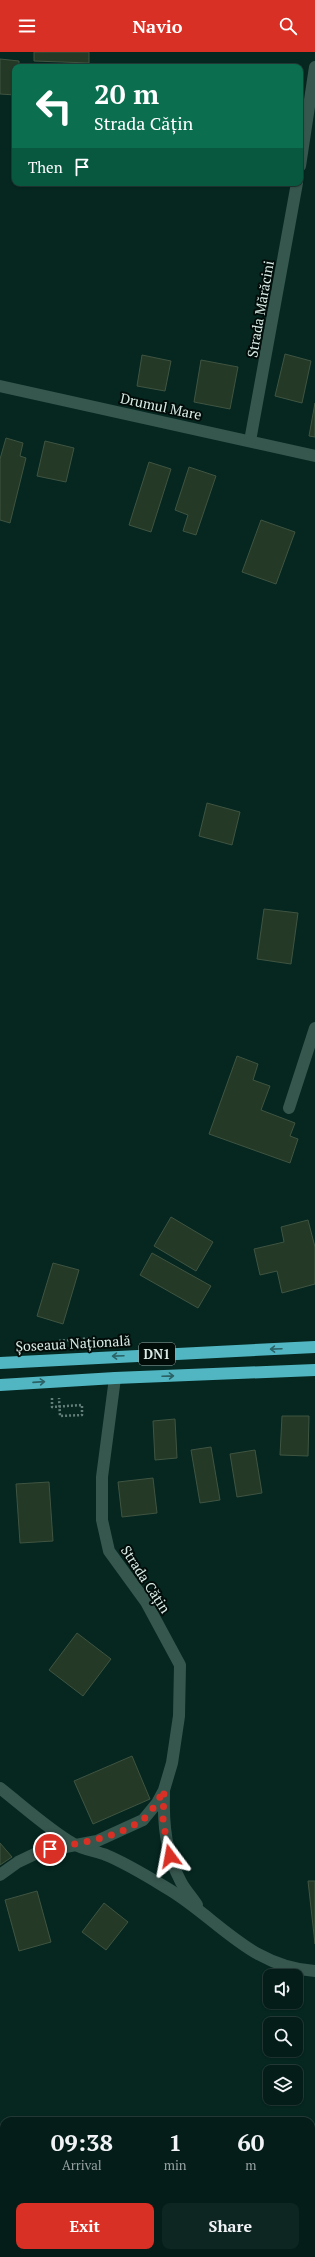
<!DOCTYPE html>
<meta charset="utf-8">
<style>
body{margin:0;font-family:"PT Serif",serif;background:#0d2621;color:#f1f3f6;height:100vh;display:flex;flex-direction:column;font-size:15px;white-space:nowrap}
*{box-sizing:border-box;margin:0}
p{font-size:13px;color:#97a2a2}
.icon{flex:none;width:22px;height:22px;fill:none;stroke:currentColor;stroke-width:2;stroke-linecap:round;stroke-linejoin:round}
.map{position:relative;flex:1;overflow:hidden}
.panel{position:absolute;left:0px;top:2065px;width:315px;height:140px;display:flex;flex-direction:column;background:#041d18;border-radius:12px 12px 0 0;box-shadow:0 1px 3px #0004,0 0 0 1px #253b37}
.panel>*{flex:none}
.top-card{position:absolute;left:12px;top:12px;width:291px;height:122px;border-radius:8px;box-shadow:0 1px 3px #0004,0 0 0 1px #253b37;background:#0b6e4f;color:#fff;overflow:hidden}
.controls{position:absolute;left:263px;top:1917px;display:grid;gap:8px}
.controls a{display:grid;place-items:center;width:40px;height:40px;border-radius:8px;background:#041d18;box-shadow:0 1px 3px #0004,0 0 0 1px #253b37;font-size:20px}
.pin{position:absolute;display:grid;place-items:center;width:34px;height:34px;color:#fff;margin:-17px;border:2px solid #fff;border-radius:50%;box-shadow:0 1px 4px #0007}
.me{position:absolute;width:44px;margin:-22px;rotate:347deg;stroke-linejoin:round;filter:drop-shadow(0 0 3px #0008)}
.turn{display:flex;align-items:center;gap:14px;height:84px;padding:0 16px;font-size:18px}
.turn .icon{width:52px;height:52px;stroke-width:2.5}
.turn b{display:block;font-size:28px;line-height:34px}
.then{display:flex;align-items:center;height:38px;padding:0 16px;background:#0003;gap:8px;font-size:15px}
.eta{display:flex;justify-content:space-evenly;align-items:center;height:68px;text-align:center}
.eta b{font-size:24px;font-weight:800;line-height:28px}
.action{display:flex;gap:8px;margin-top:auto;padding:8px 16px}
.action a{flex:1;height:46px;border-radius:8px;background:#d93025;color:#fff;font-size:16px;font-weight:800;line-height:46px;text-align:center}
.action a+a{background:#0d2621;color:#f1f3f6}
header{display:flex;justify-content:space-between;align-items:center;height:52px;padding:0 16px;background:#d93025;color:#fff;font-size:18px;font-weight:800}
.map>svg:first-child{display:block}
</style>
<header><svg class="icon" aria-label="menu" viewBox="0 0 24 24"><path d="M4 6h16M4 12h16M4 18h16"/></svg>Navio<svg class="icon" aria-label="search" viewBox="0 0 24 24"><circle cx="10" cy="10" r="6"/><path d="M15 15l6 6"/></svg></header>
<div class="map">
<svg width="315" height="2205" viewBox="0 0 315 2205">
<rect width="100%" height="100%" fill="#052720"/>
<!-- building -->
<g fill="#253927" stroke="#3f5441">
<path d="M34,0H89V11L34,9Z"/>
<path d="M0,7L19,9V15H15V43L0,42Z"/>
<path d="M285,302L311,309L302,351L275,344Z"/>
<path d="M142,303L171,309L165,339L137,334Z"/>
<path d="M201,308L238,315L230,357L194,350Z"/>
<path d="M315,351V385L309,384Z"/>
<path d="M6,386L23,391L20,404L26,406L10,471L0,468V407Z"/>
<path d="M45,389L74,396L66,430L37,424Z"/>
<path d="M149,410L171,417L151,480L129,473Z"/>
<path d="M189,415L216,424L196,483L183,479L188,463L175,458Z"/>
<path d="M261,468L295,480L276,532L242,520Z"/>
<path d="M207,751L240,760L232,793L199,784Z"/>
<path d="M264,857L298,861L291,912L257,907Z"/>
<path d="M237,1004L258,1012L253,1028L270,1034L261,1058L295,1071L290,1084L298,1087L290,1111L209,1082Z"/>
<path d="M171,1165L213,1190L196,1219L154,1194Z"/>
<path d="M308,1168L315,1195V1232L282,1241L277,1219L260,1223L254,1197L284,1190L281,1175Z"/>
<path d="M152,1201L211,1234L198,1256L140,1223Z"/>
<path d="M53,1211L79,1218L63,1272L37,1264Z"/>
<path d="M282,1364H309L308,1404L280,1403Z"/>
<path d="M175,1367L177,1406L155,1408L153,1369Z"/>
<path d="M211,1395L220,1448L200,1451L191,1398Z"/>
<path d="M255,1398L262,1441L237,1445L230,1402Z"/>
<path d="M153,1426L157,1461L122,1465L118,1430Z"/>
<path d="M49,1430L53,1489L20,1491L16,1432Z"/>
<path d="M77,1581L111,1607L83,1644L49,1618Z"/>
<path d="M132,1704L150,1747L93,1772L74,1729Z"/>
<path d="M0,1791L12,1805L0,1813Z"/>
<path d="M308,1829H315V1892Z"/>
<path d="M37,1839L51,1890L19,1899L5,1848Z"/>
<path d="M104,1851L128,1870L106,1898L82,1880Z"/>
</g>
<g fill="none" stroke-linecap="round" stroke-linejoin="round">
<!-- path -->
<g stroke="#637e78" stroke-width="2.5" stroke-dasharray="2 2" stroke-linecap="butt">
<path d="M57,1291V1289L92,1286V1291"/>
<path d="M52,1346V1355L82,1353V1363L60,1364L59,1346"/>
</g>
<!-- minor -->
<g stroke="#36574e" stroke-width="12">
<path d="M300,114L315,15"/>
<path d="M0,334L315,404"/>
<path d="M250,389L297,131"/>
<path d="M289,1056L315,976"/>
<path d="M0,1736C23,1754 47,1776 72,1791C81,1797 95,1799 106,1803C128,1812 150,1826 170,1838C219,1868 252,1916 315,1919"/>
<path d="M164,1741C163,1773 166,1802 181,1830C185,1838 192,1845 197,1853"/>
<path d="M0,1823L18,1810L39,1800L97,1789L143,1768L157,1751L164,1738L172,1711L179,1664L180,1613L146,1550L109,1499L102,1468V1425L115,1326"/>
</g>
<!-- highway -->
<g stroke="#51b6c2" stroke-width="12">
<path d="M0,1311L315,1295"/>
<path d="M0,1333L115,1326L315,1318"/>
</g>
</g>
<!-- one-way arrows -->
<defs><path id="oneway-shaft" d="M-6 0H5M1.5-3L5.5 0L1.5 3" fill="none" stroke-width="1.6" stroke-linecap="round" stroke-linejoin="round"/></defs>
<g stroke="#2a6266">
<use href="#oneway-shaft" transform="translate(276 1297) rotate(178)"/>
<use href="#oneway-shaft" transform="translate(118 1304) rotate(178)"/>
<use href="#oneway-shaft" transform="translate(168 1324) rotate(-2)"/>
<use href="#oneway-shaft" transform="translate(39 1330) rotate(-4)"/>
</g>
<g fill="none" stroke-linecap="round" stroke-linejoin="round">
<!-- route -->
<path stroke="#d93025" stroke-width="7" stroke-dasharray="0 12.6" d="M50,1797C82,1790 115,1787 142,1768C151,1762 158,1748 164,1738L163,1770L170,1804"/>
</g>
<g text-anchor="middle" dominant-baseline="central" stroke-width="4" stroke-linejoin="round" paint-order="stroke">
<!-- shield labels -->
<rect fill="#020d0a" stroke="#99a9a5" stroke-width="1" x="139" y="1291" width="36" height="22" rx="3"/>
<g font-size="13" font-weight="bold" fill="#daece7">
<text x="157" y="1302">DN1</text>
</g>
<!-- street labels -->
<g font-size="14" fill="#daece7" stroke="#020d0a">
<text transform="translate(260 257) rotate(-80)">Strada Mărăcini</text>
<text transform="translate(161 354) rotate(12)">Drumul Mare</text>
<text transform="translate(73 1291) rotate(-3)">Șoseaua Națională</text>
<text transform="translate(146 1527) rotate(57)">Strada Cățin</text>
</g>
</g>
</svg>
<div class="controls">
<a><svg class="icon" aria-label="sound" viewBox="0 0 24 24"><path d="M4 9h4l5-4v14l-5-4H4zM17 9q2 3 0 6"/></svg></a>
<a><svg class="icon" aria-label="search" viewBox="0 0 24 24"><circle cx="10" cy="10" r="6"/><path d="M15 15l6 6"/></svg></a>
<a><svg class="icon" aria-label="layers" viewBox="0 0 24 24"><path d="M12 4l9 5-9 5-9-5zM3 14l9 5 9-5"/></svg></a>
</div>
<div class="pin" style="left:50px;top:1797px;background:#d93025"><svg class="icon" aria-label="arrive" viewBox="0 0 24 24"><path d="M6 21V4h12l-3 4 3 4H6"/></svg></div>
<svg class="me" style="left:170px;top:1804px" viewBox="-20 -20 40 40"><path d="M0-17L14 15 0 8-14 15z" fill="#d93025" stroke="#fff" stroke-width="4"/></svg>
<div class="top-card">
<div class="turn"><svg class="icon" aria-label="left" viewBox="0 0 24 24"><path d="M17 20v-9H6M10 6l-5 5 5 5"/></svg><div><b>20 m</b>Strada Cățin</div></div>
<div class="then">Then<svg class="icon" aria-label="arrive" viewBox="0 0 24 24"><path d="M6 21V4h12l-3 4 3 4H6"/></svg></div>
</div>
<section class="panel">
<div class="eta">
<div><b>09:38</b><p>Arrival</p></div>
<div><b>1</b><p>min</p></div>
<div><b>60</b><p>m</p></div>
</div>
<div class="action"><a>Exit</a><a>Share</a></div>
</section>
</div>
